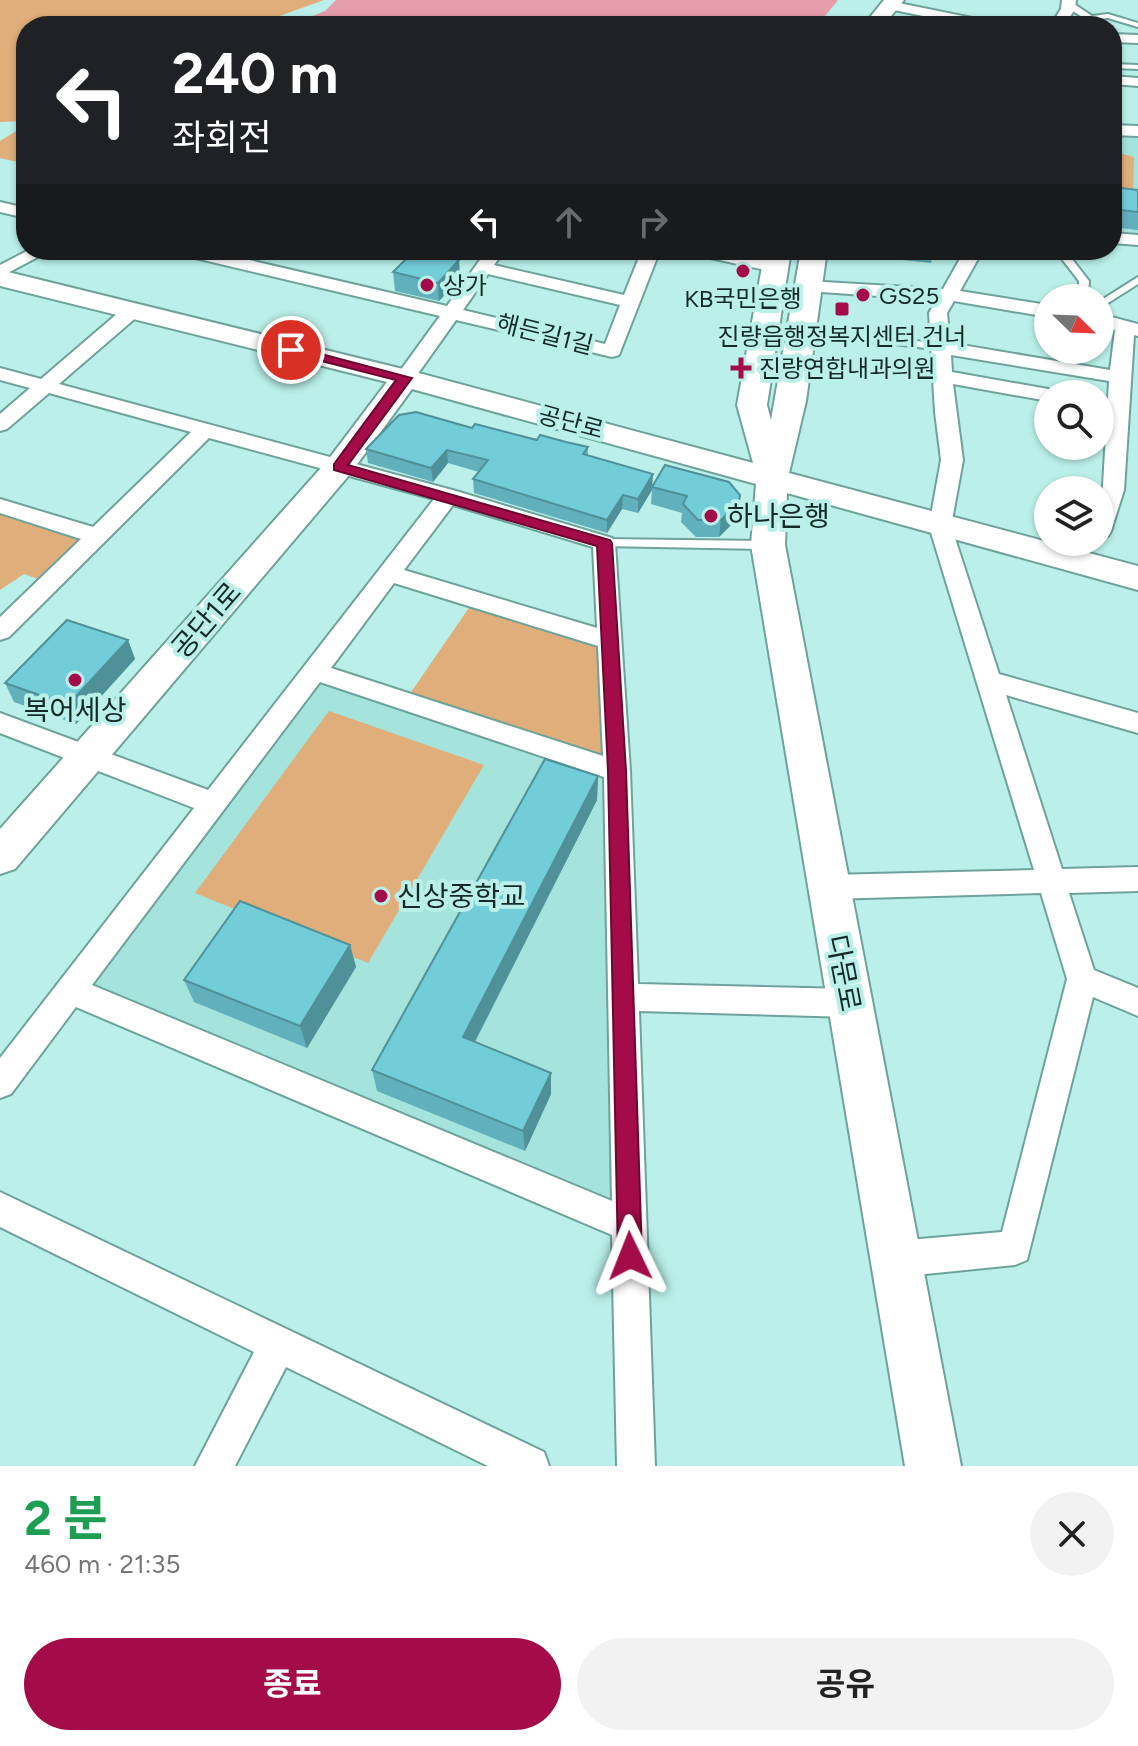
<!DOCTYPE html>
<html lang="ko">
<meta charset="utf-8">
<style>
body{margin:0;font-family:Figtree,"Noto Sans KR",sans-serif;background:#f2f2f2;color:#222;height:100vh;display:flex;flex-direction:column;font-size:30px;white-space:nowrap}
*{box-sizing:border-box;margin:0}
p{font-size:26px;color:#767676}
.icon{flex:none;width:44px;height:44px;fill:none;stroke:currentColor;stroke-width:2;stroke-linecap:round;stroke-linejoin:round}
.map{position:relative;height:1466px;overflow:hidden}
.details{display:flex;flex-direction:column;background:#fff;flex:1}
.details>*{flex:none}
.hud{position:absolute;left:16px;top:16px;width:1106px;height:244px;border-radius:32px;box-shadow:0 2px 6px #0004;background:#202124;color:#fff;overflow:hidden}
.needle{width:52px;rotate:113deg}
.fabs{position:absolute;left:1034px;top:284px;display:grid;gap:16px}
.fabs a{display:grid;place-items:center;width:80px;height:80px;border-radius:50%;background:#fff;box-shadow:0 2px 6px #0004;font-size:40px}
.pin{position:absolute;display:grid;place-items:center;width:68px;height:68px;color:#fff;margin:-34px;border:4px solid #fff;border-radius:50%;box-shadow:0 2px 8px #0007}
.me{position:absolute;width:88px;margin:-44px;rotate:358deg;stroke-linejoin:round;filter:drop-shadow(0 0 6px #0008)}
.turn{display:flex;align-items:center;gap:28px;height:168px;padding:0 24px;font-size:36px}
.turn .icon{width:104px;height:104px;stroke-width:2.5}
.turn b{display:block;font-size:56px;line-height:68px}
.lanes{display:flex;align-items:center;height:76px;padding:0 24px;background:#0003;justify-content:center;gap:40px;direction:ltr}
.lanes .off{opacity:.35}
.round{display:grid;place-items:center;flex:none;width:84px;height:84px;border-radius:42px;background:#f2f2f2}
.summary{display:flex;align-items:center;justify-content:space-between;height:136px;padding:0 24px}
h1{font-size:48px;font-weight:700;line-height:60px;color:#1e9e55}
.button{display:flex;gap:16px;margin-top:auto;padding:16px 24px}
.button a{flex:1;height:92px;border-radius:48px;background:#a30c49;color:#fff;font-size:32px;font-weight:700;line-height:92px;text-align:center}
.button a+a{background:#f2f2f2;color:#222}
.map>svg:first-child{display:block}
</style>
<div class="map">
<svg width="1138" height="1466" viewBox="0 0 1138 1466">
<rect width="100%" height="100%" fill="#baf0e9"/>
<!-- built -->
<g fill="#a5e4dc">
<path d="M1112,130L1138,131V240L1112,238Z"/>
<path d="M313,671L617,771L629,1225L70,990Z"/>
</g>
<!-- green -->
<g fill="#dfae7b">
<path d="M0,0H324L252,26H26V121L0,122Z"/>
<path d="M26,125V164L0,158V141Z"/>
<path d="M1112,151L1134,157L1133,201L1112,199Z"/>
<path d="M0,506L97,536L49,583L24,574L0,590Z"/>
<path d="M475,599L610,641L617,771L405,701Z"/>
<path d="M329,711L484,765L368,963L195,893Z"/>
</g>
<!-- water -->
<path fill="#e69dab" d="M336,0H838L817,26H288L325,11Z"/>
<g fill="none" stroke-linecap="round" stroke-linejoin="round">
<defs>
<g id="lane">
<path d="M1065,2H1071L1092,16L1108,14L1138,23V27L1108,18L1098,19L1102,23L1095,25L1065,6Z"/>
<path d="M1112,64L1138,65V69L1114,68Z"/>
<path d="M1055,250H1065L1089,281L1088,298H1078L1079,281Z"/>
<path d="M1138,277V284L1100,308V301Z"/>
<path d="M800,326L940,344L945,347L940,350L796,331L795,329Z"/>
<path d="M604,539L767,541L773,545L767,549L600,546L598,543L600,540Z"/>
</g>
<g id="street">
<path d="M1062,0H1076L1075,9L1064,26H1050L1061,9Z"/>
<path d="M889,1L992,22L999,26H972L884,8L882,5Z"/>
<path d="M1112,34L1138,35V43L1112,42Z"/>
<path d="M1112,76L1138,78V86L1112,84Z"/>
<path d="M1112,125L1138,126V136L1112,135Z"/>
<path d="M0,202L26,208V218L0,212Z"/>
<path d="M1112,233L1138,235V245L1112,243Z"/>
<path d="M29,250H51L0,277V265Z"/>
<path d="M175,250H206L447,306L487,250H505L494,265L624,295L642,250H660L619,355L612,357L456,320L412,382L405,384L395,378L440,316L178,254ZM488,274L620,305L605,344L463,310Z"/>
<path d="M689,250H722L780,263L783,267L774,272L692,254Z"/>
<path d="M965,250H983L960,291L1048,305V317L954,301L947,313L950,343L1110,370L1115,330L1100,326V314L1138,324V336L1134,335L1124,490L1111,531L1108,536L1100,538L1109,381L951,355L952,372L1048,389L1057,394H1048V401L953,384L963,460L951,526L999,674L1138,713V733L1006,695L1062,869L1138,867V891L1069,893L1094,970L1138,988V1016L1093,997L1027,1260L1015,1265L896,1277L884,1271L878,1259L884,1247L896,1241L1002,1232L1067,979L1041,893L828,899L818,895L814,887L818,879L828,875L1034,870L929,526L941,460L935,412L929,313L936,300L807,291L798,286L807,281L943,289Z"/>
<path d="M132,305L141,311L139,315L59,384L456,491L612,538L615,543L630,771L638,984L850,989L861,993L865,1003L861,1013L850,1017L639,1011L655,1466H617L612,1235L76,1007L11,1094L0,1098V1058L194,808L0,733V713L208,790L434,499L209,438L9,637L0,640V617L81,539L0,513V499L93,527L191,432L49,393L7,429L0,431V414L30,388L0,380V368L41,379L125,307ZM453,505L593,547L597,628L404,570ZM394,583L598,646L603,756L331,668ZM320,682L604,777L612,1201L92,985Z"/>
<path d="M0,1192L544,1452L549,1466H488L286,1367L235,1466H195L254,1352L0,1227Z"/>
</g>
<g id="secondary">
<path d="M884,0H904L883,26H863Z"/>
<path d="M765,250H791L767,405L771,420L801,250H827L806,401L789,473L1138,566V590L787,493L785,545L961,1466H905L751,545L756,484L412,389L350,474L15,869L0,874V829L328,460L387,382L0,286V270L415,372L753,463L737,405Z"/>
</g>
</defs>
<!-- lane casing -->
<use href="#lane" stroke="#6ea29b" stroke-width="4"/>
<!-- street casing -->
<use href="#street" stroke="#6ea29b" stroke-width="4"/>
<!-- secondary casing -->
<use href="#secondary" stroke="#6ea29b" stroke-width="4"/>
<!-- lane -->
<use href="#lane" fill="#fff" fill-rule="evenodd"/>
<!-- street -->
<use href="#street" fill="#fff" fill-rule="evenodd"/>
<!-- secondary -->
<use href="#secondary" fill="#fff" fill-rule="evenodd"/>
</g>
<!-- wall -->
<g fill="#62b0bb">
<path d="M1112,187L1138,190V230L1112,227Z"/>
<path d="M856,250H934L931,263L855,255Z"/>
<path d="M459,260L460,279L439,301L395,291L393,272Z"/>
<path d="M472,428L588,447V455L653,485L665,465L737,519L719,537H696L681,522L682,513L651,504L652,490L638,513L622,509L607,533L474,493L473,479L479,472L448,463L433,482L368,463L366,449Z"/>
<path d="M128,640L135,659L76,724L14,702L5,683Z"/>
<path d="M598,776L597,800L475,1042L551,1094L525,1151L377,1091L372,1070Z"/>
<path d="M350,945L356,967L307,1048L194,1002L184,980Z"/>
</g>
<!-- shaded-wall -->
<g fill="#509098">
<path d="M459,260L460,279L439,301L438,283Z"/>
<path d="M447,450L448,463L433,482L431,468Z"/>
<path d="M653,474L652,490L638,513V499Z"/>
<path d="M623,495L622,509L607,533V520Z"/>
<path d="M740,495L737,519L719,537L721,520Z"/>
<path d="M128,640L135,659L76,724L68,705Z"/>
<path d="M598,776L597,800L466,1059L463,1037Z"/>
<path d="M350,945L356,967L307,1048L300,1026Z"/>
<path d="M551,1073V1094L525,1151L523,1131Z"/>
</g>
<!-- building -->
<g fill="#72cdd9" stroke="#509098" stroke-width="2">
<path d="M1112,187L1138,190V212L1112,209Z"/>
<path d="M415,250L459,260L438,283L393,272Z"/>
<path d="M416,412L472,428L475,424L537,440L540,435L566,442L588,447L583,454L653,474L638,499L623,495L607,520L473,479L488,460L447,450L431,468L366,449L399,415Z"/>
<path d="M665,465L729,482L740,495L739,502L721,520H698L683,504L687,496L652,487Z"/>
<path d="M67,620L128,640L68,705L5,683Z"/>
<path d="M545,759L598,776L463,1037L551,1073L523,1131L372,1070Z"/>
<path d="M240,901L350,945L300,1026L184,980Z"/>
</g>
<!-- route -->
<path fill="#a30c49" stroke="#6a082f" stroke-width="2" d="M291,346L412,378L348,465L610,540L612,543L626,771L642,1256L638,1264L630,1268L621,1264L618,1256L608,771L597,546L334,470V464L396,380L286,352V347Z"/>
<!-- markers -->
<g fill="#a30c49" stroke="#baf0e9" stroke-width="3">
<circle cx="743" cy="271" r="8"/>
<circle cx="427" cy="285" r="8"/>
<circle cx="863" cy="295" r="8"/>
<rect x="834" y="301" width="16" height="16" rx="4"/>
<path d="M737 356h8v8h8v8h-8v8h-8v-8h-8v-8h8z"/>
<circle cx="711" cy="516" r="8"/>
<circle cx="75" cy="680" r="8"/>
<circle cx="381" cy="896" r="8"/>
</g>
<g text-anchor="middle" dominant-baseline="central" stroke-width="8" stroke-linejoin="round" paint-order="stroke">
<!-- far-poi labels -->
<g font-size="24" fill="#142a27" stroke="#baf0e9" text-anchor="start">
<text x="443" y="285">상가</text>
<text x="879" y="295">GS25</text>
<text x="743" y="298" text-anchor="middle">KB국민은행</text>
<text x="842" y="336" text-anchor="middle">진량읍행정복지센터 건너</text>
<text x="759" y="368">진량연합내과의원</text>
</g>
<!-- far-street labels -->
<g font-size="24" fill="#142a27" stroke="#baf0e9">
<text transform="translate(545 334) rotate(14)">해든길1길</text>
<text transform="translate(571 422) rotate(15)">공단로</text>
</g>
<!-- poi labels -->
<g font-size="28" fill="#142a27" stroke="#baf0e9" text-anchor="start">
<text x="727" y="516">하나은행</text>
<text x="75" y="710" text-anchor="middle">복어세상</text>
<text x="397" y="896">신상중학교</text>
</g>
<!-- street labels -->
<g font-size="28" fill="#142a27" stroke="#baf0e9">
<text transform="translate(206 620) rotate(-49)">공단1로</text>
<text transform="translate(844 973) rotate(79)">다문로</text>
</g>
</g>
</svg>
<div class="fabs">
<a><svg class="needle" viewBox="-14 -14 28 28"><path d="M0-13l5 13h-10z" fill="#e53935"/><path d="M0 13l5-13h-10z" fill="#767676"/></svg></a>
<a><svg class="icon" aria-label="search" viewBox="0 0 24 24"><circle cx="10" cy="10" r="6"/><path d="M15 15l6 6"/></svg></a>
<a><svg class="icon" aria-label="layers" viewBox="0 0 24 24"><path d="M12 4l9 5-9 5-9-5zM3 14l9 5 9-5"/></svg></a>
</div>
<div class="pin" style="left:291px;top:350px;background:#d93025"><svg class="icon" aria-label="arrive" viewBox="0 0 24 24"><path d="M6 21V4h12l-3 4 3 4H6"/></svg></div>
<svg class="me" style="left:630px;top:1256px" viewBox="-20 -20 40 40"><path d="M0-17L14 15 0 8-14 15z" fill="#a30c49" stroke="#fff" stroke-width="4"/></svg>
<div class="hud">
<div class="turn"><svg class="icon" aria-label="left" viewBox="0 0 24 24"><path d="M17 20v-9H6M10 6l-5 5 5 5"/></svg><div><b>240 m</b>좌회전</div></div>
<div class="lanes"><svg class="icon" aria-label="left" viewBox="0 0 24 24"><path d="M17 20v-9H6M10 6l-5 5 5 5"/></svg><svg class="icon off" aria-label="ahead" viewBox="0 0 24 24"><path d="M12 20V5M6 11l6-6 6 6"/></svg><svg class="icon off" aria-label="right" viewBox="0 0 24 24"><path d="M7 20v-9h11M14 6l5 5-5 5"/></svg></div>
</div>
</div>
<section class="details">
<div class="summary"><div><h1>2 분</h1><p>460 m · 21:35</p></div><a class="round"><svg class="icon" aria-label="close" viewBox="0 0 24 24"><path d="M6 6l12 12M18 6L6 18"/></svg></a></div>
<div class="button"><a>종료</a><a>공유</a></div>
</section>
